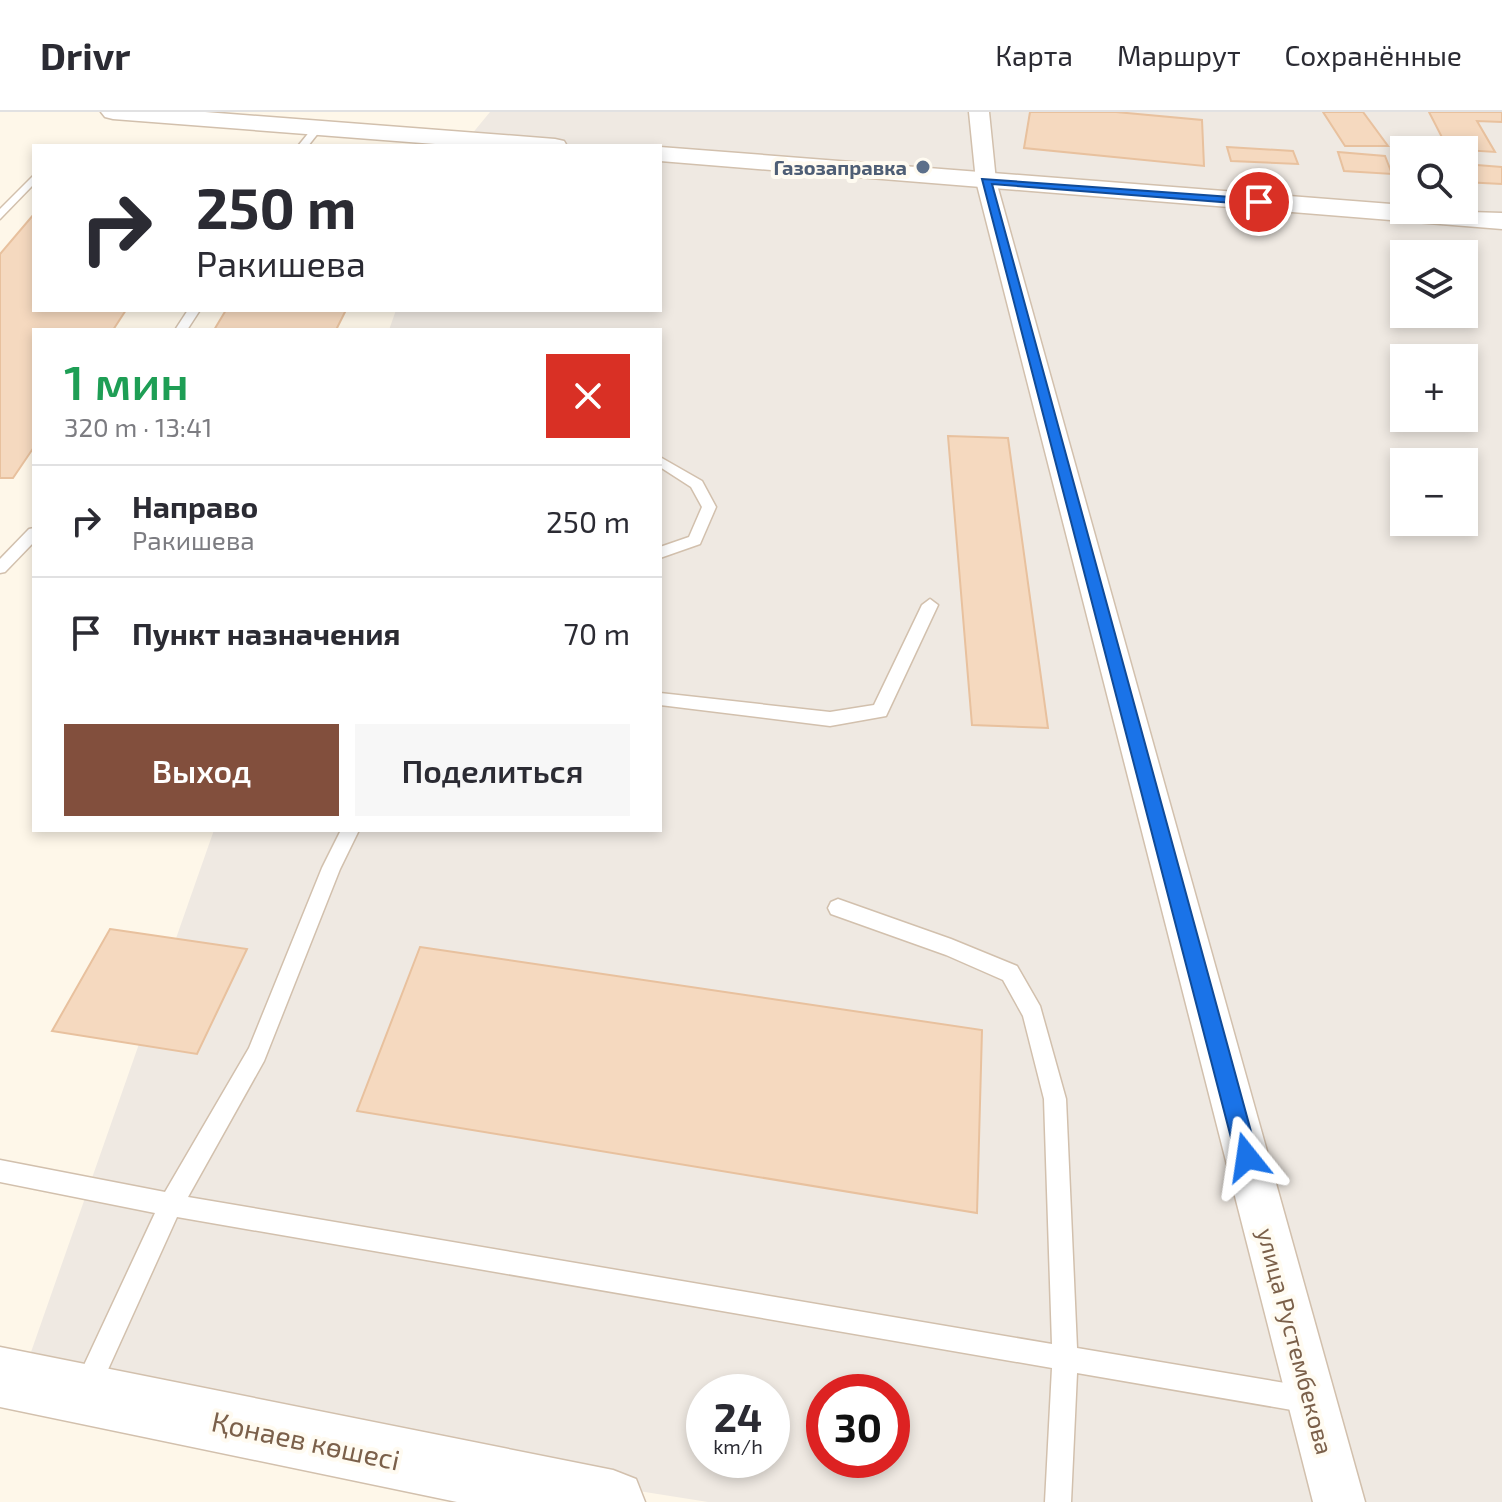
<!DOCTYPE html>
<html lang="ru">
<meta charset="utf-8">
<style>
body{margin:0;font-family:"Exo 2",sans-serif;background:#f7f7f7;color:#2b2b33;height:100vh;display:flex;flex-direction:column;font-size:30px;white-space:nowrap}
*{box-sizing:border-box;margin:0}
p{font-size:26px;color:#7c7c81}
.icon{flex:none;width:44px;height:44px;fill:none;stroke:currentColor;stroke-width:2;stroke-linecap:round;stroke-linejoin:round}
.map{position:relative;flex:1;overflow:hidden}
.side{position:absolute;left:32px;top:216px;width:630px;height:504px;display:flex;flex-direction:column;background:#fff;border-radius:0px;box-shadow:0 4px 12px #0003}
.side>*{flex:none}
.top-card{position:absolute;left:32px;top:32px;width:630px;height:168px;border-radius:0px;box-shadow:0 4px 12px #0003;background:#fff;color:#2b2b33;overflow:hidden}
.tools{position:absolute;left:1390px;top:24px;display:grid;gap:16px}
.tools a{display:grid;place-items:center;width:88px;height:88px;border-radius:0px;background:#fff;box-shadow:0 4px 12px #0003;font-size:40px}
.speed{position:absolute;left:686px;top:1262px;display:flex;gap:16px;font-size:40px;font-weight:700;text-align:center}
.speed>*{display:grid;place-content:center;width:104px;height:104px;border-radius:50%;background:#fff;box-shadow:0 4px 12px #0003;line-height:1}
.speed small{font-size:20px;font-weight:400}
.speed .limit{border:12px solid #d22;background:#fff;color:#111}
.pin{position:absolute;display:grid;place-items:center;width:68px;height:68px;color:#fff;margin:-34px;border:4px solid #fff;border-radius:50%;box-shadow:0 2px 8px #0007}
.me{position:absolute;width:88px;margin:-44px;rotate:345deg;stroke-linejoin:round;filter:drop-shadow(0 0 6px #0008)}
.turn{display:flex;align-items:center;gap:28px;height:168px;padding:0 32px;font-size:36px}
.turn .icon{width:104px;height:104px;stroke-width:2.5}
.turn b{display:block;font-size:56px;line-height:68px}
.round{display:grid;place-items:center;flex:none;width:84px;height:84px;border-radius:0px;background:#f7f7f7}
.head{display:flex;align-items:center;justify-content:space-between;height:136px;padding:0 32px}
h1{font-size:48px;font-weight:600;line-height:60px;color:#1e9e55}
.button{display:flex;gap:16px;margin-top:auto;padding:16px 32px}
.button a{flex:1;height:92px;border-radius:0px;background:#824f3d;color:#fff;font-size:32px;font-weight:600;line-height:92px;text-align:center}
.button a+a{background:#f7f7f7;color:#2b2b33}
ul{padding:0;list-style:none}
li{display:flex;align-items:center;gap:24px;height:112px;padding:0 32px;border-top:2px solid #e1e1e2}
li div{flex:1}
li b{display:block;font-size:30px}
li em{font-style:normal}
header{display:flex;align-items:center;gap:48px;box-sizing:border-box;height:112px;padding:0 40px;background:#fff;border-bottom:2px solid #e1e1e2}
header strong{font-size:38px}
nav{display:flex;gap:44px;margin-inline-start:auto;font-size:28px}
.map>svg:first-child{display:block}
</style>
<header>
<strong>Drivr</strong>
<nav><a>Карта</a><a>Маршрут</a><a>Сохранённые</a></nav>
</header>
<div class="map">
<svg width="1502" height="1390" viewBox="0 0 1502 1390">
<rect width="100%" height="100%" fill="#fef7e9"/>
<!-- industrial -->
<path fill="#efe9e2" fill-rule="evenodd" d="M490,0H1502V1390H708L17,1280L214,718H660V218H389L396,198H660V34H462ZM1404,38H1464V98H1404ZM1404,142H1464V202H1404ZM1404,246H1464V306H1404ZM1404,350H1464V410H1404ZM704,1280H772V1348H704ZM824,1280H892V1348H824Z"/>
<!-- building -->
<g fill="#f5d9bf" stroke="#e8c19e" stroke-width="2">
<path d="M1030,0H1116L1202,8L1204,54L1024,36Z"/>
<path d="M1323,0H1363L1388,34H1345Z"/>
<path d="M1429,0H1502V10L1477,9L1495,40L1448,37Z"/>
<path d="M1227,35L1293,39L1298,52L1231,49Z"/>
<path d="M1338,40L1385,44L1392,62L1344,59Z"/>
<path d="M1464,52L1502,55V72L1464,70Z"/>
<path d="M34,102V198H126L113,218H34V335L13,366H0V142Z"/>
<path d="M226,198H346L336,218H214Z"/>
<path d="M948,324L1008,326L1048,616L972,613Z"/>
<path d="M110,817L247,837L197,942L52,919Z"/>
<path d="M420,835L982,918L977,1101L357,999Z"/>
</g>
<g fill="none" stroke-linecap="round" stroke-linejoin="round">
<defs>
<g id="service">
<path d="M315,13L323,15L308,34H298Z"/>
<path d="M34,63V72L0,107V97Z"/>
<path d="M188,198H200L187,218H175Z"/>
<path d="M660,345L702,369L716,395L700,432L660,446V435L689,425L702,395L691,375L660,355Z"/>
<path d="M34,416V430L5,460L0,461V447L29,417Z"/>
<path d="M930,487L938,493L886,604L830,614L660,593V581L830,600L874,593L922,493Z"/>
<path d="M341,718H359L340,757L264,949L188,1085L1052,1232L1044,987L1023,904L1003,868L946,843L831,802L828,796L831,790L838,787L951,827L1017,854L1040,894L1066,987L1077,1236L1309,1275L1318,1279L1322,1288L1318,1297L1309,1301L1077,1261L1071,1390H1045L1052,1256L177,1105L96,1284L87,1288L78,1284L74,1275L78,1266L155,1101L0,1070V1048L165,1080L249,936L322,756Z"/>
</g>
<path id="minor" d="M969,0H989L996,69L1365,1390H1313L976,69Z"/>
<g id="tertiary">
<path d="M101,0H205L555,27L564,29L567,34H461L113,7L105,5Z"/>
<path d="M660,35L1404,93V98L1502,101V117L660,49Z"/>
<path d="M0,1235L613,1358L636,1367L645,1390H457L0,1295Z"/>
</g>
</defs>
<!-- service casing -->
<use href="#service" stroke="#d2c0ad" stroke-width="3"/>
<!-- minor casing -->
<use href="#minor" stroke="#d2c0ad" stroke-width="3"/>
<!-- tertiary casing -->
<use href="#tertiary" stroke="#d2c0ad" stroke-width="3"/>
<!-- service -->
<use href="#service" fill="#fff" fill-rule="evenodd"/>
<!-- minor -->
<use href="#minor" fill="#fff" fill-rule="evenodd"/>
<!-- tertiary -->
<use href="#tertiary" fill="#fff" fill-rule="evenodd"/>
</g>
<!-- route -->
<path fill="#1a73e8" stroke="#114b97" stroke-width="2" d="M982,67L1259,87L1265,90L1259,93L992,72L1258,1045L1255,1053L1247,1056L1239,1053L1236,1045Z"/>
<!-- markers -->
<circle fill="#5c6f8a" stroke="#fffbf1" stroke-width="3" cx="923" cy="55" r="8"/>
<g text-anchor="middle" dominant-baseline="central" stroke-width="8" stroke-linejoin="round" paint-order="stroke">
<!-- far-service labels -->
<g font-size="20" font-weight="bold" fill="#4e5e75" stroke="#fffbf1" text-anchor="end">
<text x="907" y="55">Газозаправка</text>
</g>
<!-- street labels -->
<g font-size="24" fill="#7b604a" stroke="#fffbf1">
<text transform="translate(1296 1229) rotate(75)">улица Рустембекова</text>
</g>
<!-- near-street labels -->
<g font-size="28" fill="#7b604a" stroke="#fffbf1">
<text transform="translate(306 1328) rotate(12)">Қонаев көшесі</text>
</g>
</g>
</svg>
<div class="tools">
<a><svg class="icon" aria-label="search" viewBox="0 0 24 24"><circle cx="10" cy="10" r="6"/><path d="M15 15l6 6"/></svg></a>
<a><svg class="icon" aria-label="layers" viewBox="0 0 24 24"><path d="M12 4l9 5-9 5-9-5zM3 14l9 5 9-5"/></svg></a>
<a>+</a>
<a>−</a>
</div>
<div class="speed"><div>24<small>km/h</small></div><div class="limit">30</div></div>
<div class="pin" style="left:1259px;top:90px;background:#d93025"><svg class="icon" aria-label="arrive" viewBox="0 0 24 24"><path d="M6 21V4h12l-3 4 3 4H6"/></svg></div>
<svg class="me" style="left:1247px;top:1045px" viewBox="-20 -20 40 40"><path d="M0-17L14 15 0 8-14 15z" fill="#1a73e8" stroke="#fff" stroke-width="4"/></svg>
<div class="top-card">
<div class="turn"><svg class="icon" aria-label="right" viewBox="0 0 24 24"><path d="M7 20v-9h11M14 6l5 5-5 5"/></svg><div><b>250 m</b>Ракишева</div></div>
</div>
<section class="side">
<div class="head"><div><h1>1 мин</h1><p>320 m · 13:41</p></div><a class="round" style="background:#d93025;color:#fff"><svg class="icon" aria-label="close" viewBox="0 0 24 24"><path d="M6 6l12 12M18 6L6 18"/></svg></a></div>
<ul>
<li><svg class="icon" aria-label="right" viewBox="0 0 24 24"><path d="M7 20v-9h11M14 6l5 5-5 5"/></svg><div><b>Направо</b><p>Ракишева</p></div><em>250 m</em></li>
<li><svg class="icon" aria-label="arrive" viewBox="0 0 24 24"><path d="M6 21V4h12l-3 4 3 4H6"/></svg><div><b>Пункт назначения</b></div><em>70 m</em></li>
</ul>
<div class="button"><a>Выход</a><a>Поделиться</a></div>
</section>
</div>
